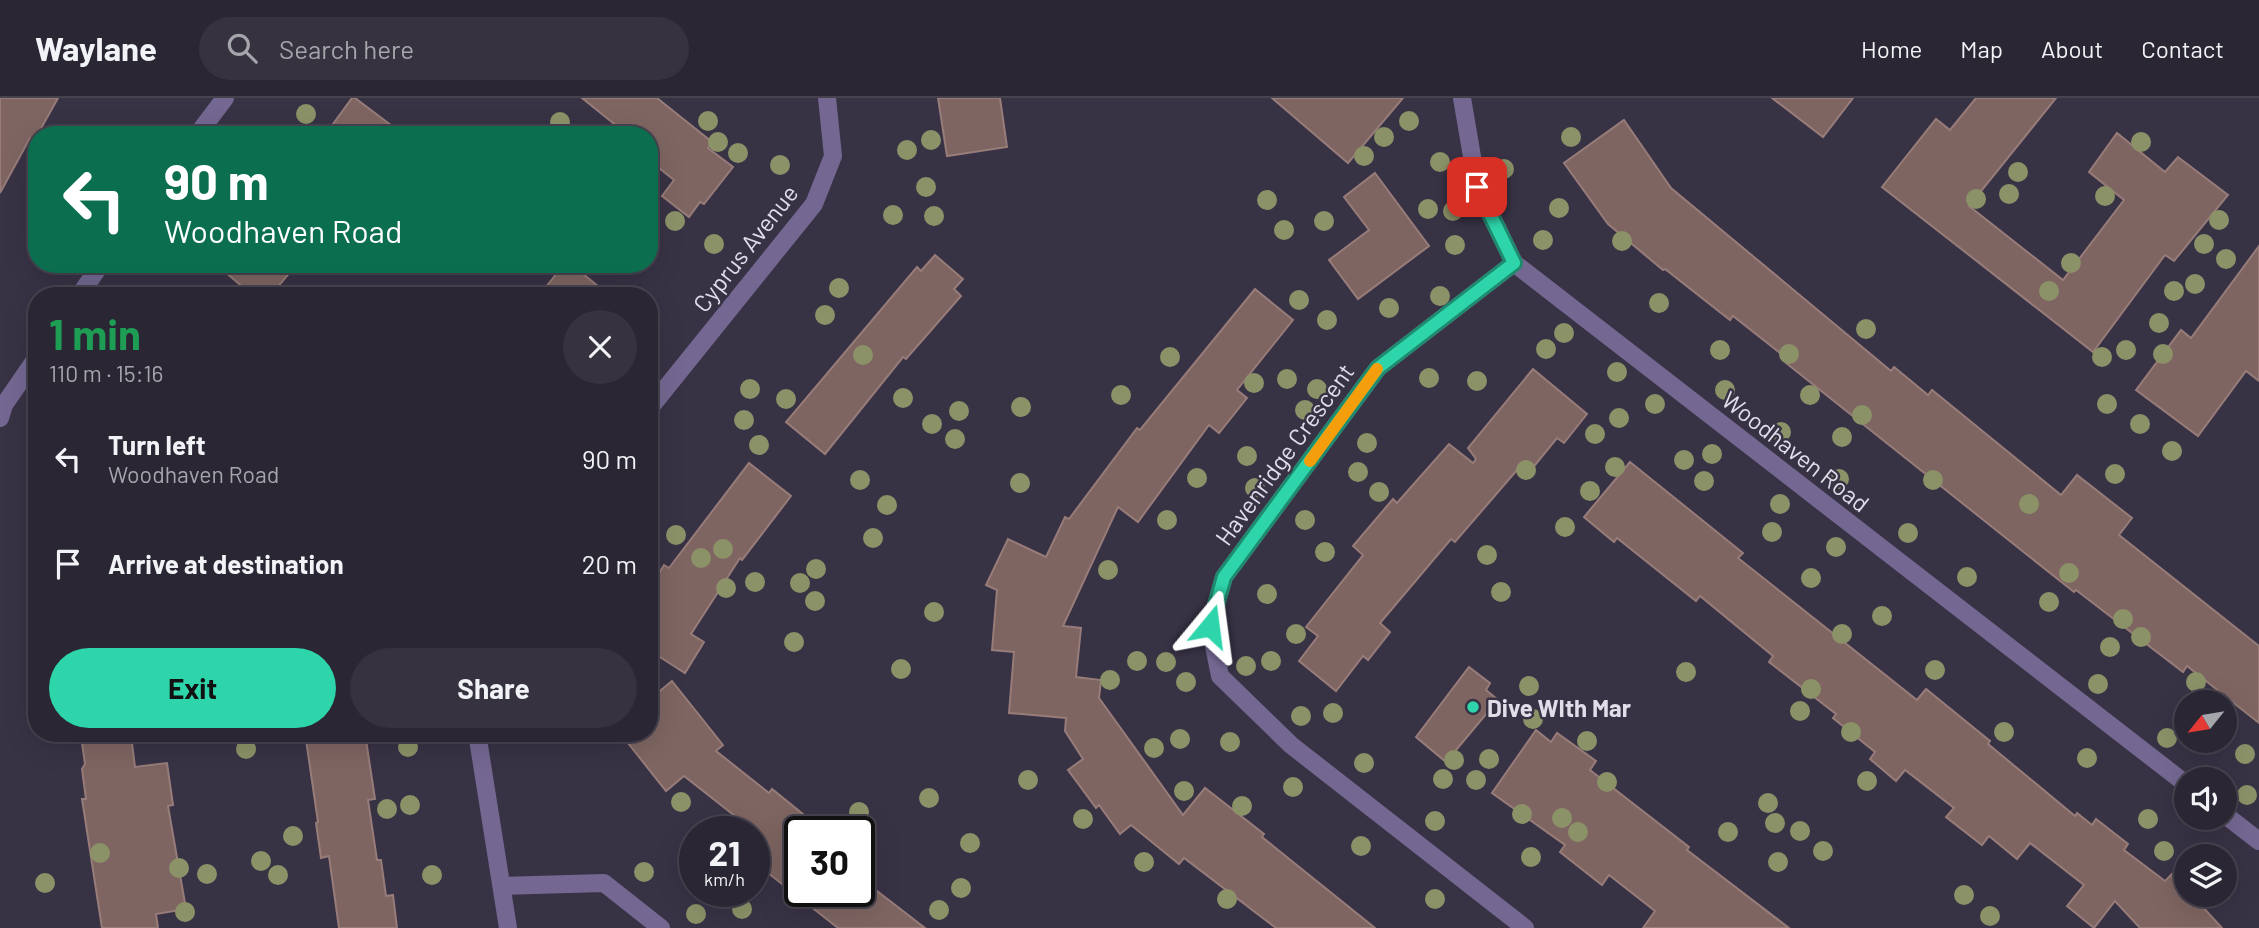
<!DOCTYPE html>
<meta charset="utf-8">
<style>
body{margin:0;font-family:Barlow,sans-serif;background:#363240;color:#f1f3f6;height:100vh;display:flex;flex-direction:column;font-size:26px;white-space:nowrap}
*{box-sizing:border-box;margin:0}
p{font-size:23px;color:#a5a5ac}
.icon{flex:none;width:38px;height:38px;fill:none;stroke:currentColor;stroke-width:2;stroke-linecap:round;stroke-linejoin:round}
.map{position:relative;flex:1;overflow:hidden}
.sheet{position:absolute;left:28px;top:189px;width:630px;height:455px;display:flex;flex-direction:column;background:#2a2634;border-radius:28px;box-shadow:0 7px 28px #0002,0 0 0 2px #46434f}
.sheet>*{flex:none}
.hud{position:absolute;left:28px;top:28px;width:630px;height:147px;border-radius:28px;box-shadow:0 7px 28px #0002,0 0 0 2px #46434f;background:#0b6e4f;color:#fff;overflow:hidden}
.needle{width:46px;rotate:240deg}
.tools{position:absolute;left:2174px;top:592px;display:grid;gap:14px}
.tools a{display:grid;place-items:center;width:63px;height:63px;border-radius:50%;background:#2a2634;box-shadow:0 7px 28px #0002,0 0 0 2px #46434f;font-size:35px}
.speed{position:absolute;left:679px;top:718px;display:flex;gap:14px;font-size:35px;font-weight:700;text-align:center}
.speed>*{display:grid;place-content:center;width:91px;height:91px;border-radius:50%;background:#2a2634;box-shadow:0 7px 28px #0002,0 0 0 2px #46434f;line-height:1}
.speed small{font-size:18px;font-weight:400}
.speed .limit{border:4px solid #111;border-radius:10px;background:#fff;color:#111}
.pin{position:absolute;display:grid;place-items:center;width:60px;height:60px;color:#fff;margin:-30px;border-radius:14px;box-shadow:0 4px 10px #0006}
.me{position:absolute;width:77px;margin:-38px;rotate:16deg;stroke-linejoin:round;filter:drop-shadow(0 0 5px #0008)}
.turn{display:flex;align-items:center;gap:24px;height:147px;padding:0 21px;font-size:32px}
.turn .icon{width:91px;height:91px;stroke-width:2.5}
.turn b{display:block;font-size:49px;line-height:60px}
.round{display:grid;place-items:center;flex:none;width:74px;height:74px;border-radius:37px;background:#363240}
.overview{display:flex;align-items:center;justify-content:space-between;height:119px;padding:0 21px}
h1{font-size:42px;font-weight:700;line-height:52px;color:#1e9e55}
.primary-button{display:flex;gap:14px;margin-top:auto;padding:14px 21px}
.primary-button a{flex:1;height:80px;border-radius:42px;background:#2ed4aa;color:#111;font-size:28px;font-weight:700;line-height:80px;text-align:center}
.primary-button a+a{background:#363240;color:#f1f3f6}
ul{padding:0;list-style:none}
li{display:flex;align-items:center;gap:21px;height:105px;padding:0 21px}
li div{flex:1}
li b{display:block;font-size:26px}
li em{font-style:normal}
header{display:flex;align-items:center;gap:42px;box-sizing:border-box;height:98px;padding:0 35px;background:#2a2634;border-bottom:2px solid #46434f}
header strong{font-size:33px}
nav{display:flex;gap:38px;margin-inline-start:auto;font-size:24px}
.search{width:490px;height:63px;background:#363240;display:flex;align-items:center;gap:18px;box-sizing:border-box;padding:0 24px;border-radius:38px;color:#a5a5ac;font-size:26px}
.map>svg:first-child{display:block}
</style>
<header>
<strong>Waylane</strong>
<div class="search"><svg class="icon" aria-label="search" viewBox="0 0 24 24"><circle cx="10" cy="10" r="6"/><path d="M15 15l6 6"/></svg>Search here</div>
<nav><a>Home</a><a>Map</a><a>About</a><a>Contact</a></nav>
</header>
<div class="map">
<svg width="2259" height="830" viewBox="0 0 2259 830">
<rect width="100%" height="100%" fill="#383245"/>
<!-- building -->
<g fill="#7e6562" stroke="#977c79" stroke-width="2">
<path d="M0,0H58L34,43L30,40L0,95Z"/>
<path d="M352,0H355L404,37H325Z"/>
<path d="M582,0H657L712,44L708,50L733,69L704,106L700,104L689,119L662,98L674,82L649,62V37H628Z"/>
<path d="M938,0H1000L1007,49L947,58Z"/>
<path d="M1272,0H1403L1348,65Z"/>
<path d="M1772,0H1853L1823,39Z"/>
<path d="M1976,0H2056L1969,108L2063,182L2124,102L2089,74L2117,35L2165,74L2178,59L2228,97L2174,163L2165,157L2093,254L1882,89L1936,21L1950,32Z"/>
<path d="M1624,22L1671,90L1891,273L1894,269L1928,297L1932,292L2061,397L2077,377L2132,420L2119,437L2259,548V625L2187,568L2183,574L2076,492L2074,494L1786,265L1789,262L1733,218L1730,222L1665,171L1663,172L1608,126L1564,65Z"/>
<path d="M1375,75L1429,148L1358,201L1329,162L1369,132L1344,99Z"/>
<path d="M2259,148V283L2246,273L2198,338L2136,292L2181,232L2191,240Z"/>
<path d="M935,157L963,181L954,191L961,198L906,261L903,259L825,356L786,324L917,169L921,173Z"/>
<path d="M216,166H297L270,198H253Z"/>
<path d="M564,166H571L610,198H539Z"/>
<path d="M1255,191L1293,222L1237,292L1247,300L1219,335L1209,327L1138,424L1118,409L1063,528L1081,530L1076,579L1101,582L1099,600L1183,717L1205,690L1264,736L1262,739L1375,830H1276L1184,760L1179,766L1131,727L1120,736L1099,707L1096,710L1068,672L1083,661L1065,633L1066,620L1009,615L1014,554L992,552L997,492L986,487L1008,441L1046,459L1065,419L1069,421L1137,330L1140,332Z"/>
<path d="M1533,271L1587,316L1564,345L1557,340L1531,372L1523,365L1455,444L1451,441L1380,525L1390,534L1368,562L1363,558L1336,593L1299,563L1318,538L1306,529L1363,457L1353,448L1393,401L1397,405L1449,346L1473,365L1476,361L1468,350Z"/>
<path d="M1630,364L1743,455L1738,460L1917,602L1926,591L1990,643L1988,646L2075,718L2077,715L2092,727L2096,721L2128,746L2124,752L2165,783L2172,776L2186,791V796H2191L2222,830H2140L2115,803L2094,830L2067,808L2084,787L2030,745L2017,761L1989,738L1982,747L1946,719L1954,710L1905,672L1896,683L1870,661L1875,654L1833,620L1836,616L1769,564L1773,558L1700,498L1696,503L1617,440L1614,444L1584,419Z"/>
<path d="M749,365L791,398L742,462L740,460L691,536L704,544L685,575L649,552V491L664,467L669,470Z"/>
<path d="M1469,569L1490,585L1486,592L1498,602L1446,664L1416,639Z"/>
<path d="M672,583L723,647L716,653L769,695L772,691L809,721L800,733V793H877L925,830H838L754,764V733L684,678L666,693L620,635H649V602Z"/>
<path d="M1536,632L1551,644L1557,635L1596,663L1590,672L1689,749L1687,752L1789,830H1643L1655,813L1609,777L1602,787L1560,754L1565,747L1492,695Z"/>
<path d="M305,635H365L375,701L368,702L377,762H381L386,798L393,797L397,830H339L329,758L321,760L316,725L318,724Z"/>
<path d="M131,637L135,669L167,665L173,707L168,708L186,811L156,816L158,830H102L82,701H86L82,671L85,666L82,645Z"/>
</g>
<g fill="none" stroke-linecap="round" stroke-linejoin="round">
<!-- minor -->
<g stroke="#746892" stroke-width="18">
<path d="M1462,0L1477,88L1514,165L2186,686"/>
<path d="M197,37L225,0"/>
<path d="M1514,165L1378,270L1224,479L1210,528L1220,578L1291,647L1525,830"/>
<path d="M79,198L101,166"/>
<path d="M649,311L814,106L833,58L827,0"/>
<path d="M0,320L4,307L37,259"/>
<path d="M477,635L508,830"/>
<path d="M2224,716L2259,743"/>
<path d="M502,788L604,785L661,830"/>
</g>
</g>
<!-- trees -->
<g fill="#8c9268">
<circle cx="306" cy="16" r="10"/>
<circle cx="708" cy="23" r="10"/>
<circle cx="1409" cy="23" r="10"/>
<circle cx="560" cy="24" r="10"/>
<circle cx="1384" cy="39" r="10"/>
<circle cx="1571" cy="39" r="10"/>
<circle cx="931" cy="42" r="10"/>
<circle cx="718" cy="44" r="10"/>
<circle cx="2141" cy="44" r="10"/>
<circle cx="907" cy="52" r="10"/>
<circle cx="738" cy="55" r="10"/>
<circle cx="1364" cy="58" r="10"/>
<circle cx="1440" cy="64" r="10"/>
<circle cx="780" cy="67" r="10"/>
<circle cx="1504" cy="71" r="10"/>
<circle cx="2018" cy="74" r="10"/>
<circle cx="926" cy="89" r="10"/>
<circle cx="2009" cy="96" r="10"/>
<circle cx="2105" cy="98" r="10"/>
<circle cx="1976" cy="101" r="10"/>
<circle cx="1267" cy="102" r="10"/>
<circle cx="1559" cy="110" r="10"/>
<circle cx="1428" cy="111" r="10"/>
<circle cx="1453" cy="113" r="10"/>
<circle cx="893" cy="117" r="10"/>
<circle cx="934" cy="118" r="10"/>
<circle cx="2219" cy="122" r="10"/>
<circle cx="675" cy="123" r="10"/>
<circle cx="1324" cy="123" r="10"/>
<circle cx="1284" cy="132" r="10"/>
<circle cx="1543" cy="142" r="10"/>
<circle cx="1622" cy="143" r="10"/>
<circle cx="714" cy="146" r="10"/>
<circle cx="2204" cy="146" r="10"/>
<circle cx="1455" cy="147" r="10"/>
<circle cx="2226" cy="161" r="10"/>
<circle cx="2071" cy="165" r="10"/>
<circle cx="2195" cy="186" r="10"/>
<circle cx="839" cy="190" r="10"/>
<circle cx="2049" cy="193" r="10"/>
<circle cx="2174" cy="193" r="10"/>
<circle cx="1440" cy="198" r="10"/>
<circle cx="1299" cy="202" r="10"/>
<circle cx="1659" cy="205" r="10"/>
<circle cx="1389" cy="210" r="10"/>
<circle cx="825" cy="217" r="10"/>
<circle cx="1327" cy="222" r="10"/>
<circle cx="2159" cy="225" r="10"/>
<circle cx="1866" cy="231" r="10"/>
<circle cx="1564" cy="235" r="10"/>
<circle cx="1546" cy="251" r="10"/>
<circle cx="1720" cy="252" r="10"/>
<circle cx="2126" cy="252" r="10"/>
<circle cx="1789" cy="256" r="10"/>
<circle cx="2163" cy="256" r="10"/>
<circle cx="863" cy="257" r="10"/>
<circle cx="1170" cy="259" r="10"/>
<circle cx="2102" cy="259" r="10"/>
<circle cx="1617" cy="274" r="10"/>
<circle cx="1429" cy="280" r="10"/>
<circle cx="1287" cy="281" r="10"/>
<circle cx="1477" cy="283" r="10"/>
<circle cx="1254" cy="285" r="10"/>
<circle cx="750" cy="291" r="10"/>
<circle cx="1317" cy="291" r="10"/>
<circle cx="1725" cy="292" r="10"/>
<circle cx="1121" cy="297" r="10"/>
<circle cx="1810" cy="297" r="10"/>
<circle cx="903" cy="300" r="10"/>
<circle cx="786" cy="301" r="10"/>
<circle cx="1655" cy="306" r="10"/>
<circle cx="2107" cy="306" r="10"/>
<circle cx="1021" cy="309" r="10"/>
<circle cx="1305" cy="312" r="10"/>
<circle cx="959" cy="313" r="10"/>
<circle cx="1862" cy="317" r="10"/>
<circle cx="1619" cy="320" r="10"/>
<circle cx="744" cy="322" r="10"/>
<circle cx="932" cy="326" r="10"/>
<circle cx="2140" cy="326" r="10"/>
<circle cx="1781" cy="334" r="10"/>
<circle cx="1595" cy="336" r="10"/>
<circle cx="1842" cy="339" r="10"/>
<circle cx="955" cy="341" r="10"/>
<circle cx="1367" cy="345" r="10"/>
<circle cx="759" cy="347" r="10"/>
<circle cx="2172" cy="353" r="10"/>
<circle cx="1712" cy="356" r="10"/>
<circle cx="1247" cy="358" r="10"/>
<circle cx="1684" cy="362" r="10"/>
<circle cx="1615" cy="369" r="10"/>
<circle cx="1526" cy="372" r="10"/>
<circle cx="1358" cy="374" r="10"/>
<circle cx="2115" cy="376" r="10"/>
<circle cx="1197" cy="380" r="10"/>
<circle cx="1839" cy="381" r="10"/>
<circle cx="860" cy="382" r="10"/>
<circle cx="1933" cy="382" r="10"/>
<circle cx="1704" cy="383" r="10"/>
<circle cx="1020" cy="385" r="10"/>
<circle cx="1255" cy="390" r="10"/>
<circle cx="1590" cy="393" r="10"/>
<circle cx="1379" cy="394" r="10"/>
<circle cx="1780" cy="406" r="10"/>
<circle cx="2029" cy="406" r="10"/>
<circle cx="887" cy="407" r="10"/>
<circle cx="1167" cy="422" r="10"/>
<circle cx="1305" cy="422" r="10"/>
<circle cx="1565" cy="429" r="10"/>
<circle cx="1772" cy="434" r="10"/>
<circle cx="1908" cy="435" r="10"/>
<circle cx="676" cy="437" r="10"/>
<circle cx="873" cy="440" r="10"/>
<circle cx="1836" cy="449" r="10"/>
<circle cx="723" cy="451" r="10"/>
<circle cx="1325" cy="454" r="10"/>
<circle cx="1487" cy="457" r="10"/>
<circle cx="701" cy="460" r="10"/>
<circle cx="816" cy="471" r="10"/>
<circle cx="1108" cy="472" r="10"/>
<circle cx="2069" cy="475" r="10"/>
<circle cx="1967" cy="479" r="10"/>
<circle cx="1811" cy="480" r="10"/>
<circle cx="755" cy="484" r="10"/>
<circle cx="800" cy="485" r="10"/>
<circle cx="726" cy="490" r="10"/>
<circle cx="1501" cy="494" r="10"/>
<circle cx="1267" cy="496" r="10"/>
<circle cx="815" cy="503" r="10"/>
<circle cx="2049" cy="504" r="10"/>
<circle cx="934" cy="514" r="10"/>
<circle cx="1882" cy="518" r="10"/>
<circle cx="2123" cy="521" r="10"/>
<circle cx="1296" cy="536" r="10"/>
<circle cx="1842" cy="536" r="10"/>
<circle cx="2141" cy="539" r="10"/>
<circle cx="794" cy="544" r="10"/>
<circle cx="2110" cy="549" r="10"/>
<circle cx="1137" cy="563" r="10"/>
<circle cx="1271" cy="563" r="10"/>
<circle cx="1166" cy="564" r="10"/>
<circle cx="1246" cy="568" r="10"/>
<circle cx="901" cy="571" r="10"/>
<circle cx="1935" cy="572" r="10"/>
<circle cx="1686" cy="574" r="10"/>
<circle cx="1110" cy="582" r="10"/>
<circle cx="1186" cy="584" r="10"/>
<circle cx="2196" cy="584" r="10"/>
<circle cx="2098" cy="586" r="10"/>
<circle cx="1529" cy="588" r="10"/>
<circle cx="1811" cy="591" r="10"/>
<circle cx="1800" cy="613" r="10"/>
<circle cx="1333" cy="615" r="10"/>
<circle cx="1301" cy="618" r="10"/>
<circle cx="1533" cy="621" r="10"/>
<circle cx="1851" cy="634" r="10"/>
<circle cx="2004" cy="634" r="10"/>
<circle cx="2167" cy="640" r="10"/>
<circle cx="1180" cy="641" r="10"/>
<circle cx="1587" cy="643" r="10"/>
<circle cx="1230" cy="644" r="10"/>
<circle cx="408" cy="649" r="10"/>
<circle cx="1154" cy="650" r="10"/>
<circle cx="246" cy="651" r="10"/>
<circle cx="2245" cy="656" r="10"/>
<circle cx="2087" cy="660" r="10"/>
<circle cx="1489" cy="661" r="10"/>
<circle cx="1454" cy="662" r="10"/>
<circle cx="1364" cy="665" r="10"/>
<circle cx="1443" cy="681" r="10"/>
<circle cx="1028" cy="682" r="10"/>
<circle cx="1476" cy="682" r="10"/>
<circle cx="1867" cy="683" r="10"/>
<circle cx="1607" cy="684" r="10"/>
<circle cx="1293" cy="689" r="10"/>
<circle cx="1184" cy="693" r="10"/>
<circle cx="2247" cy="697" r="10"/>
<circle cx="929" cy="700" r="10"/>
<circle cx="681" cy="704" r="10"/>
<circle cx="1768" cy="705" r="10"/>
<circle cx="410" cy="707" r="10"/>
<circle cx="1242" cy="708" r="10"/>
<circle cx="387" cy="711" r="10"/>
<circle cx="859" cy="714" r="10"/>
<circle cx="1522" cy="716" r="10"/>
<circle cx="1562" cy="720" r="10"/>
<circle cx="1083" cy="721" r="10"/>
<circle cx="2148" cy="721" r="10"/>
<circle cx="1435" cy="723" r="10"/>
<circle cx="1775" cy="725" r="10"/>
<circle cx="1800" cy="733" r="10"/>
<circle cx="1578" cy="734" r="10"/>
<circle cx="1728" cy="734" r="10"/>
<circle cx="293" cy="738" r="10"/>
<circle cx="970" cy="745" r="10"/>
<circle cx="1361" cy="748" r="10"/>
<circle cx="1823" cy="753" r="10"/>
<circle cx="2164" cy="753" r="10"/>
<circle cx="100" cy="755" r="10"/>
<circle cx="1531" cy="759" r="10"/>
<circle cx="261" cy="763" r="10"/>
<circle cx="1144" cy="764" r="10"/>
<circle cx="1778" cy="764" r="10"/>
<circle cx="179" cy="770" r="10"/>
<circle cx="644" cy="774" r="10"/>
<circle cx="207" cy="776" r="10"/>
<circle cx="278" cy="777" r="10"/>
<circle cx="432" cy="777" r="10"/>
<circle cx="45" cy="785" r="10"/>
<circle cx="961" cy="790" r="10"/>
<circle cx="1964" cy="797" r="10"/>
<circle cx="1227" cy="801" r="10"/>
<circle cx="1435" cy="801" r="10"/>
<circle cx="742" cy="811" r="10"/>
<circle cx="939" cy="812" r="10"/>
<circle cx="185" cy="814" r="10"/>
<circle cx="696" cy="816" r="10"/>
<circle cx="1990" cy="818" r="10"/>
</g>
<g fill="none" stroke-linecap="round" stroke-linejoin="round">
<defs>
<path id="route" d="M1210,528L1224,479L1378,270L1514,165L1477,89"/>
</defs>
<!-- route casing -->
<use href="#route" stroke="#1e8a6e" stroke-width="18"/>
<!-- route -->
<use href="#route" stroke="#2ed4aa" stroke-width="12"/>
<!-- slow -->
<path stroke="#f59e0b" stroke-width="12" d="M1310,363L1377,271"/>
</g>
<!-- markers -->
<circle fill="#2ed4aa" stroke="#383245" stroke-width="2.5" cx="1473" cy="609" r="7"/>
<g text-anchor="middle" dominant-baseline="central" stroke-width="5" stroke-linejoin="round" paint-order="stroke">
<!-- street labels -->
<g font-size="24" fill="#e1deea" stroke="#383245">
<text transform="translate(745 150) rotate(-52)">Cyprus Avenue</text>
<text transform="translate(1796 353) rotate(38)">Woodhaven Road</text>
<text transform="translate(1284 356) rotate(-54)">Havenridge Crescent</text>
</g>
<!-- poi labels -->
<g font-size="24" font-weight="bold" fill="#e1deea" stroke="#383245" text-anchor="start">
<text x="1487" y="609">Dive WIth Mar</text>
</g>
</g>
</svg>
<div class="tools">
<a><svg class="needle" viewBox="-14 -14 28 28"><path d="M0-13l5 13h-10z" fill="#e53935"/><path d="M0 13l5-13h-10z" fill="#a5a5ac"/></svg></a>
<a><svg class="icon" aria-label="sound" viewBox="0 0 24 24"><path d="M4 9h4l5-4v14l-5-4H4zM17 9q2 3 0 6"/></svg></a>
<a><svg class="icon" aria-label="layers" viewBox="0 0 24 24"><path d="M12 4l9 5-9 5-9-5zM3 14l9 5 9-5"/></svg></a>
</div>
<div class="speed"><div>21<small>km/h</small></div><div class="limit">30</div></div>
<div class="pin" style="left:1477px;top:89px;background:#d93025"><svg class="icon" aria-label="arrive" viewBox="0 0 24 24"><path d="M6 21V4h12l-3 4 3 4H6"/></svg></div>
<svg class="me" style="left:1210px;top:528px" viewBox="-20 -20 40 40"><path d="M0-17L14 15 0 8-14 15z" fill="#2ed4aa" stroke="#fff" stroke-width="4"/></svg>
<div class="hud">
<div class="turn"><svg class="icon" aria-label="left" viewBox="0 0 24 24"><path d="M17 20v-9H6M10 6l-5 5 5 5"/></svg><div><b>90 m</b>Woodhaven Road</div></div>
</div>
<section class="sheet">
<div class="overview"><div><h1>1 min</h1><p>110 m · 15:16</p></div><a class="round"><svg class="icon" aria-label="close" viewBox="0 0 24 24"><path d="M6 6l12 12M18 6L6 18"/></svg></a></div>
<ul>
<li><svg class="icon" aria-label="left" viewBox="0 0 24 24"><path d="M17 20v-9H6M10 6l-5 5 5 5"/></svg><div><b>Turn left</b><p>Woodhaven Road</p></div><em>90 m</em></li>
<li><svg class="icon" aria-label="arrive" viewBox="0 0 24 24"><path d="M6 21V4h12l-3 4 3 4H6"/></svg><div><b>Arrive at destination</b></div><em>20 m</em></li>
</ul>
<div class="primary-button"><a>Exit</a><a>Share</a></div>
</section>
</div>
